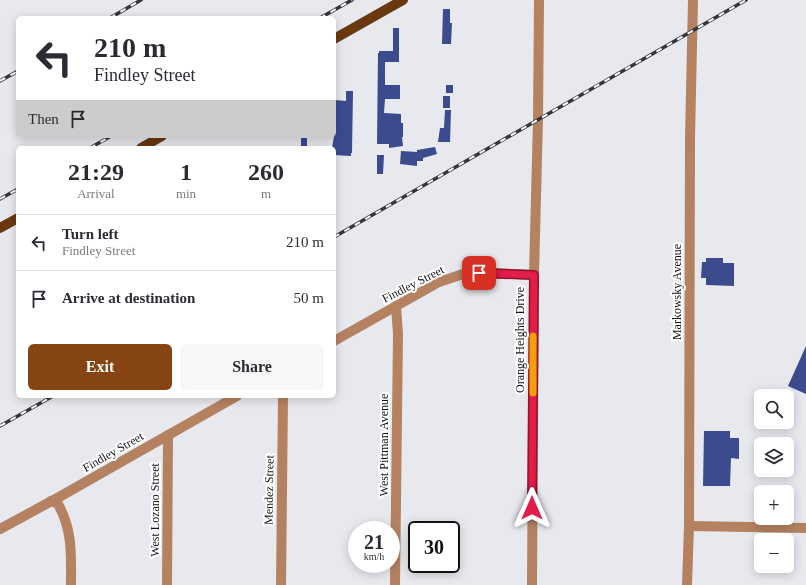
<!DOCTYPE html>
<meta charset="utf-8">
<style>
body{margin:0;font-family:Georgia,serif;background:#f7f7f7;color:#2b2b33;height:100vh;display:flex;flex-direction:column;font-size:15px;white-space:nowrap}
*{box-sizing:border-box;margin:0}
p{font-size:13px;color:#7c7c81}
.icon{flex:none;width:22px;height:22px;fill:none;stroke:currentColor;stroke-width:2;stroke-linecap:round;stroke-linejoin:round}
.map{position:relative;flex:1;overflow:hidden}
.drawer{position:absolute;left:16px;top:146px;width:320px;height:252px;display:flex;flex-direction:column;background:#fff;border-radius:6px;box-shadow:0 2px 10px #0003}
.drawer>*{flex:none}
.banner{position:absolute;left:16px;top:16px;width:320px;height:122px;border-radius:6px;box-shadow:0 2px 10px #0003;background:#fff;color:#2b2b33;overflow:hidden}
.buttons{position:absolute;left:754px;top:389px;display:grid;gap:8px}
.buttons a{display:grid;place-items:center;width:40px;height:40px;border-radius:6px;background:#fff;box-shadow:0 2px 10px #0003;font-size:20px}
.speed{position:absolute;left:348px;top:521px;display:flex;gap:8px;font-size:20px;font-weight:700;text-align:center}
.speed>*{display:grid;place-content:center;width:52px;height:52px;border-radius:50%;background:#fff;box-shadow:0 2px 10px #0003;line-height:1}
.speed small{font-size:10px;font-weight:400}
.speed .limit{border:2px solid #111;border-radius:6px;background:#fff;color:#111}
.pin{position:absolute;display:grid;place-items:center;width:34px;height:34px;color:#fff;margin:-17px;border-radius:8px;box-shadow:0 2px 6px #0006}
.me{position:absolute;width:44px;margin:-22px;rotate:0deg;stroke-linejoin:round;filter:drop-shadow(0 0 3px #0008)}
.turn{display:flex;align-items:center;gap:14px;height:84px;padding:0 12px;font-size:18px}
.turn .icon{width:52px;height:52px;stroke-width:2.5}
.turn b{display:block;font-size:28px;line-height:34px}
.then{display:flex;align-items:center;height:38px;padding:0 12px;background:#0003;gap:8px;font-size:15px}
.eta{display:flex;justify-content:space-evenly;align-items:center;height:68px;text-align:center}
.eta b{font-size:24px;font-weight:700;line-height:28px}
.button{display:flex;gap:8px;margin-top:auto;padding:8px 12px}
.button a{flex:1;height:46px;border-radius:6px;background:#864412;color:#fff;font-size:16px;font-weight:700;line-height:46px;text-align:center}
.button a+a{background:#f7f7f7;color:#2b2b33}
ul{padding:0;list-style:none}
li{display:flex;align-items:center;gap:12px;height:56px;padding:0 12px;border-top:1px solid #e1e1e2}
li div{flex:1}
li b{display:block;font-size:15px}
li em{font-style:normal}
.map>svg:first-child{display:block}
</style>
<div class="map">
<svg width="806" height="585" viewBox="0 0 806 585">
<rect width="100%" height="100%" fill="#e7e9ee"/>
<!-- building -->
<g fill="#3c4a8e">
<path d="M443,9H450V23H452L451,44H442Z"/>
<path d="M393,28H399V62H385V85H400V99H385L384,113L401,114V123H403V137H402L403,146L389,148V144H377L378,53H379V51H393Z"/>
<rect x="446" y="85" width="7" height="8"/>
<path d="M346,91H353L352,153H351V156L334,155V148H332L334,136L335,100L346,101Z"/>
<rect x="443" y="96" width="7" height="12"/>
<path d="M445,110H451L450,142H438L440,128H444Z"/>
<rect x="301" y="136" width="6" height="12"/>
<path d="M435,147L437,154L423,158V161H417V166L400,164L401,151L417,152V150Z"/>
<path d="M377,155H384L383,174H377Z"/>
<path d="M706,258H723V263H734V286L706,285V278H701L702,262H706Z"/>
<path d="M806,346V394L788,386Z"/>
<path d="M704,431H730V438H739V459L731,458L730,486H703Z"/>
</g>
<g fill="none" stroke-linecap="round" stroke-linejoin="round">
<!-- minor -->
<g stroke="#b48261" stroke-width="10">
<path d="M334,341L439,282L466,273H492L534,275"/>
<path d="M51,501L58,504C73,531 71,555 71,585"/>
<path d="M689,526L806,528"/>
<path d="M0,529L61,496L237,396"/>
<path d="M167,585L168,435"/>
<path d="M281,585L283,396"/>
<path d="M395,585L398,334L396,306"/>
<path d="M532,585L534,275L538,119L539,0"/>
<path d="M687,585L689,526L690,138L693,0"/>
</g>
<!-- major -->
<g stroke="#6a380f" stroke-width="10">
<path d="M334,39L403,0"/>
<path d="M141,148L162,136"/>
<path d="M0,228L18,218"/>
</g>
<defs>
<g id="rail">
<path d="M110,18L141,0"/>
<path d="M320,18L352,0"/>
<path d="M0,81L18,71"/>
<path d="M90,148L111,136"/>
<path d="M0,199L18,189"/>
<path d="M334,237L746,0"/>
<path d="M0,426L53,396"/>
</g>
</defs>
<!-- rail casing -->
<use href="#rail" stroke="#353639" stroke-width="3.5"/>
<!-- rail -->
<use href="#rail" stroke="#fff" stroke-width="2" stroke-dasharray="6" stroke-linecap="butt"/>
</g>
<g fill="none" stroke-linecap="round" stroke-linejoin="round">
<defs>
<path id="route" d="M479,273L534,275L532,508"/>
</defs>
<!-- route casing -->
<use href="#route" stroke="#92132f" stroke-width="10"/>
<!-- route -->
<use href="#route" stroke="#e11d48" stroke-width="7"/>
<!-- slow -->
<path stroke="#f59e0b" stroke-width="7" d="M533,393V336"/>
</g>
<g text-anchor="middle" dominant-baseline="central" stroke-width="4" stroke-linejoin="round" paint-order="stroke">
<!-- street labels -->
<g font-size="12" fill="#111214" stroke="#fff">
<text transform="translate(413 284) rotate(-27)">Findley Street</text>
<text transform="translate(677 292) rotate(-90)">Markowsky Avenue</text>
<text transform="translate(520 340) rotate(-90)">Orange Heights Drive</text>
<text transform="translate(384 445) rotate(-90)">West Pittman Avenue</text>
<text transform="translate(113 452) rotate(-30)">Findley Street</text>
<text transform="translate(269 490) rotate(-89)">Mendez Street</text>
<text transform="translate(155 510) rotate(-90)">West Lozano Street</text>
</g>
</g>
</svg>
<div class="buttons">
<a><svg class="icon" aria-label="search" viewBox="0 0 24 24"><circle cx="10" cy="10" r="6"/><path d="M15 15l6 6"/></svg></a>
<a><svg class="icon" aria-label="layers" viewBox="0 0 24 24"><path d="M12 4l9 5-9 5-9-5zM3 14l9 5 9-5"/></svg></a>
<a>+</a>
<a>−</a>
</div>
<div class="speed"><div>21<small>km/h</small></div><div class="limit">30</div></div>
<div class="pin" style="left:479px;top:273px;background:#d93025"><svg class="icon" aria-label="arrive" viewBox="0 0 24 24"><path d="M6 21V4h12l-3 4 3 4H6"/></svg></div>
<svg class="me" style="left:532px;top:508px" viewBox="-20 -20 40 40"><path d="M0-17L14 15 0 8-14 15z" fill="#e11d48" stroke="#fff" stroke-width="4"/></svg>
<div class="banner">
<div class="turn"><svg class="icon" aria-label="left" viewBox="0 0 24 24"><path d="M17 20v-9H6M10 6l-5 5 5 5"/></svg><div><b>210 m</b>Findley Street</div></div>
<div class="then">Then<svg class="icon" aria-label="arrive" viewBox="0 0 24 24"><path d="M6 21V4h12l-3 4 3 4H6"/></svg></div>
</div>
<section class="drawer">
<div class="eta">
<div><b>21:29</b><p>Arrival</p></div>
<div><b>1</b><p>min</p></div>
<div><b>260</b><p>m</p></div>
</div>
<ul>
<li><svg class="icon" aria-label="left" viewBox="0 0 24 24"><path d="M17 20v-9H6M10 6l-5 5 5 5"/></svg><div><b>Turn left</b><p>Findley Street</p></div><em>210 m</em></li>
<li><svg class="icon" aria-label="arrive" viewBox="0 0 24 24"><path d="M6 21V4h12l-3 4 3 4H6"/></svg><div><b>Arrive at destination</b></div><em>50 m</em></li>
</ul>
<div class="button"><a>Exit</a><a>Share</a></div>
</section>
</div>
